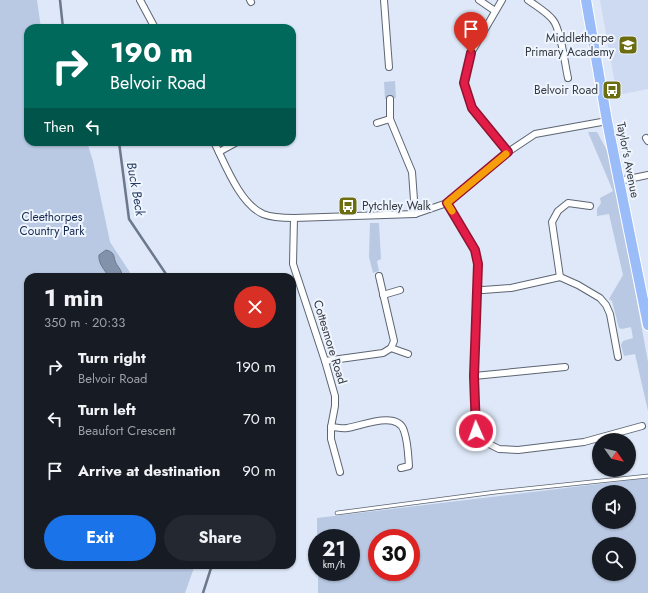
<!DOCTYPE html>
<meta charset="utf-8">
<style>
body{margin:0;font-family:Jost,sans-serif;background:#242831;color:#f1f3f6;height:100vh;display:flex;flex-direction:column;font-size:15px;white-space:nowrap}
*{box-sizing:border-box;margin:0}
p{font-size:13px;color:#9ea1a6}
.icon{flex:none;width:22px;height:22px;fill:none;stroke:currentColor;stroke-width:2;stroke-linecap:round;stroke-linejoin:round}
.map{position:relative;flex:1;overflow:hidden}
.sheet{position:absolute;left:24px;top:273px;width:272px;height:296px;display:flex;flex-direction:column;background:#171b24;border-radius:12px;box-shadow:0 1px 3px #0004}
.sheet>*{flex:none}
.banner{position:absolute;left:24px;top:24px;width:272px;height:122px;border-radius:12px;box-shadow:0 1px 3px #0004;background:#00695c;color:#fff;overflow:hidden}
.needle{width:26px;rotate:124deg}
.tools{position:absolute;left:592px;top:433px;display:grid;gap:8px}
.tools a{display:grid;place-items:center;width:44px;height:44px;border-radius:50%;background:#171b24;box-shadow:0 1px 3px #0004;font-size:20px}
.speed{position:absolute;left:308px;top:529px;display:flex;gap:8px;font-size:20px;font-weight:700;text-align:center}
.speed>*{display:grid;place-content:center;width:52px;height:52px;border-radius:50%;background:#171b24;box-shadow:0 1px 3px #0004;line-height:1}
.speed small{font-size:10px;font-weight:400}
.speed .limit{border:6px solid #d22;background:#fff;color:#111}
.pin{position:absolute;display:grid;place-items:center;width:34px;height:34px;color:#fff;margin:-41px -17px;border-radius:50% 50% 50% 0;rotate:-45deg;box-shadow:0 0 4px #0007}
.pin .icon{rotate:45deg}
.me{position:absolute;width:44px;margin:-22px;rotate:358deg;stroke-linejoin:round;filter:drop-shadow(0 0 3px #0008)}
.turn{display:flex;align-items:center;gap:14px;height:84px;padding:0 20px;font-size:18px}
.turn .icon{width:52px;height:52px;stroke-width:2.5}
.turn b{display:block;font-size:28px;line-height:34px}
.then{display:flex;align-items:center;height:38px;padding:0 20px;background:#0003;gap:8px;font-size:15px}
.round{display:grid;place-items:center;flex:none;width:42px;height:42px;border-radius:21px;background:#242831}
.head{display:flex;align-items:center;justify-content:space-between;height:68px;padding:0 20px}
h1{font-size:24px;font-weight:700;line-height:30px}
.primary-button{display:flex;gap:8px;margin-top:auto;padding:8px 20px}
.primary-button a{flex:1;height:46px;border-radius:24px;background:#1a73e8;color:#fff;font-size:16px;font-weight:700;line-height:46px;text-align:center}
.primary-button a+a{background:#242831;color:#f1f3f6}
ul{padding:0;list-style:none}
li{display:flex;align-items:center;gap:12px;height:52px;padding:0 20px}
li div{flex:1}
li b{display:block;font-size:15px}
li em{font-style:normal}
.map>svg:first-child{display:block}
</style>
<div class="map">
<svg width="648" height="593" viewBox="0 0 648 593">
<rect width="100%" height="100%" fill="#dee8f8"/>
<!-- built -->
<path fill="#cedaf1" d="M600,0H648V89L617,95Z"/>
<!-- green -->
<g fill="#b9c9e3" fill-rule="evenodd">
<path d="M0,0H37L41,28H28V142H87L93,161L110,242L133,277H28V565H195L185,593H0Z"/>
<path d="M395,81L396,98L385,99L384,82Z"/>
<path d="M588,132H597L611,158L620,197L633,280L648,362V411L635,354L624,356L621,345L623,341L633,338L631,327L622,329L619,328L612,301L609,299L623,275L609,214L597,216V209L601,203L600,198L613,191Z"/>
<path d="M370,223H379L381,259L377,261L379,271L373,273L369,257Z"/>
<path d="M648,478V593H318V572H351V538H317V541V518ZM599,492H629V522H599ZM377,538H411V572H377ZM599,544H629V574H599Z"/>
</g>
<!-- water -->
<path fill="#8392ab" stroke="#6c788b" d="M106,250C117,253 112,257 117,265C119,268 121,270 122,274L120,277H109C105,270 98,264 99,255Z"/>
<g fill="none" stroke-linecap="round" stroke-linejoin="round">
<!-- stream -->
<g stroke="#6c788b" stroke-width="2.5">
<path d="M60,0L63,28"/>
<path d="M119,142L129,219L168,277"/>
<path d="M203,593L212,565"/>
</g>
<defs>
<path id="lane" d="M337,513L496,492L648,476"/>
<g id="street">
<path d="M140,0L155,28"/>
<path d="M250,0L251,2"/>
<path d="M384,0L389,67"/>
<path d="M479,0L495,11"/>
<path d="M502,0L471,53L464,83L472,108L508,152"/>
<path d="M528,0C536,6 547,12 553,20C561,30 565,65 568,78"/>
<path d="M390,99V119L412,172L415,214"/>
<path d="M377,123L390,119"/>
<path d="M646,138L648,141"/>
<path d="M214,142C225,164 240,204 263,214C273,218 284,218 294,218L415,214L447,203L508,152L535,134L607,121"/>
<path d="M219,152L237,142"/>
<path d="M619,181L648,175"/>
<path d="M447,203L475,250L478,264L474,376L476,431L483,441L499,449L518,450L584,442L642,426"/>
<path d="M294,218L293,264L325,361L335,396V406L331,427V439L340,472"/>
<path d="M560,277L552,222L558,211L568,203L590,206"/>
<path d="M477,288L483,290L511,288L560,277L578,285L600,298L606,305L610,314L618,357"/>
<path d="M383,295L400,290"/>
<path d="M391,348L408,354"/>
<path d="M325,361L383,353L391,348L394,341L379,276"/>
<path d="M474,376L565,367"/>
<path d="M331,427C336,427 342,429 347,428C361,426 398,410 404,431C408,442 408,454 409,466L401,468"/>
</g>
<path id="primary" d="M586,0L607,121L648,325"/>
</defs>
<!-- lane casing -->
<use href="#lane" stroke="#5d6573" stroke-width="4.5"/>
<!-- street casing -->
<use href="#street" stroke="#5d6573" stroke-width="8"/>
<!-- primary casing -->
<use href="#primary" stroke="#fff" stroke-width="12"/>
<!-- lane -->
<use href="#lane" stroke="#fff" stroke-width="3"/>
<!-- street -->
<use href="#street" stroke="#fff" stroke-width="6"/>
<!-- primary -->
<use href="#primary" stroke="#9abcf8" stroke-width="10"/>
</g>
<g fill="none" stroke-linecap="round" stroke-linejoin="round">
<defs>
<path id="route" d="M471,53L464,83L472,108L508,152L447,203L475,250L478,264L474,376L476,431"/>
</defs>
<!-- route casing -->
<use href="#route" stroke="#92132f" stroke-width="10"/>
<!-- route -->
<use href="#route" stroke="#e11d48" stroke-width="7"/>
<!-- slow -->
<path stroke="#f59e0b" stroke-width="7" d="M452,211L447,203L506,154"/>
</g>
<!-- icons -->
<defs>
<symbol id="school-square" viewBox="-11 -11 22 22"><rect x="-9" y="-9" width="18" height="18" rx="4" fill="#6c6d0f" stroke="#eff5ff"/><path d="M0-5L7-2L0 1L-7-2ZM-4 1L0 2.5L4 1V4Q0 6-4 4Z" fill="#fff"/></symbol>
<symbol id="bus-square" viewBox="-11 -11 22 22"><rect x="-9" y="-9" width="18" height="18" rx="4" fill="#6c6d0f" stroke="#eff5ff"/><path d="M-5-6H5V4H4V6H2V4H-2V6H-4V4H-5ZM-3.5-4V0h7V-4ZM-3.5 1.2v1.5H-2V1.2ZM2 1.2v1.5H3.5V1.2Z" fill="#fff"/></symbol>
</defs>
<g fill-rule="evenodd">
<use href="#school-square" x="617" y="34" width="22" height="22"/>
<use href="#bus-square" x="601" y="79" width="22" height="22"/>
<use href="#bus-square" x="337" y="195" width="22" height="22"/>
</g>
<g text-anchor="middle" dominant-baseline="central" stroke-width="4" stroke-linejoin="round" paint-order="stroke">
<!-- poi labels -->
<g font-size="12" fill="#373a41" stroke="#eff5ff" text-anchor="end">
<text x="614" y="38">Middlethorpe<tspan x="614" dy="14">Primary Academy</tspan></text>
<text x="598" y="90">Belvoir Road</text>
<text x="362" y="206" text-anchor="start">Pytchley Walk</text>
</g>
<!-- street labels -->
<g font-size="12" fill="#373a41" stroke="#eff5ff">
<text transform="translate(628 160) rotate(79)">Taylor's Avenue</text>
<text transform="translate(330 342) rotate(73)">Cottesmore Road</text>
</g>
<!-- park labels -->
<g font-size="12" fill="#162b50" stroke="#eff5ff">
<text x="52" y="217">Cleethorpes<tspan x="52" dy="14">Country Park</tspan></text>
</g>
<!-- water labels -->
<g font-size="13" font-style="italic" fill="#273d63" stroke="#eff5ff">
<text transform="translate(136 189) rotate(80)">Buck Beck</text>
</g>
</g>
</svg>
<div class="tools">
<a><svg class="needle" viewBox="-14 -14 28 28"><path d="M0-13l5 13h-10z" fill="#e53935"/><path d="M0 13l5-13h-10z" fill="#9ea1a6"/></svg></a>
<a><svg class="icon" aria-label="sound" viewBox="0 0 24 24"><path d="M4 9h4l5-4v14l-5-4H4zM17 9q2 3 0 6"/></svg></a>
<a><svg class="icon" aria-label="search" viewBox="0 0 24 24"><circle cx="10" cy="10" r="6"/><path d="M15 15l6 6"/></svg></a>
</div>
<div class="speed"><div>21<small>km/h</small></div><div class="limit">30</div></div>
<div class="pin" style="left:471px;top:53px;background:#d93025"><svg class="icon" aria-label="arrive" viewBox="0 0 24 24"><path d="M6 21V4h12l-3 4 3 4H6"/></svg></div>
<svg class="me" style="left:476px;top:431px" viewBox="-20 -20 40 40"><circle r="17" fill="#e11d48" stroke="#fff" stroke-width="3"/><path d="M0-11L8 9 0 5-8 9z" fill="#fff"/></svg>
<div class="banner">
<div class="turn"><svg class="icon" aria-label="right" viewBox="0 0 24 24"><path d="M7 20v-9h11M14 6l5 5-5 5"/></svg><div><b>190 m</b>Belvoir Road</div></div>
<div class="then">Then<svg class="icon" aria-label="left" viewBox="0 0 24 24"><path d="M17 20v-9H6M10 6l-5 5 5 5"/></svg></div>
</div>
<section class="sheet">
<div class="head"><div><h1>1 min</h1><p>350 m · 20:33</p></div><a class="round" style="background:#d93025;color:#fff"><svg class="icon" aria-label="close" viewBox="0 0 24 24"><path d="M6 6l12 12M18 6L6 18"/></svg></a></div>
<ul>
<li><svg class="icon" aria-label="right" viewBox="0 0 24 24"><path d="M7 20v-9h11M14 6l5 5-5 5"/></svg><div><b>Turn right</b><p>Belvoir Road</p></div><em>190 m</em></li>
<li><svg class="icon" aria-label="left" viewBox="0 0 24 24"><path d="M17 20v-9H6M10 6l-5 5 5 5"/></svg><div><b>Turn left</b><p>Beaufort Crescent</p></div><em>70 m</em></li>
<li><svg class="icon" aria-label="arrive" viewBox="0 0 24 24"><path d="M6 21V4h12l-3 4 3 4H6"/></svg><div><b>Arrive at destination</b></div><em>90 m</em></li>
</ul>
<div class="primary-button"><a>Exit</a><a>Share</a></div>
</section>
</div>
